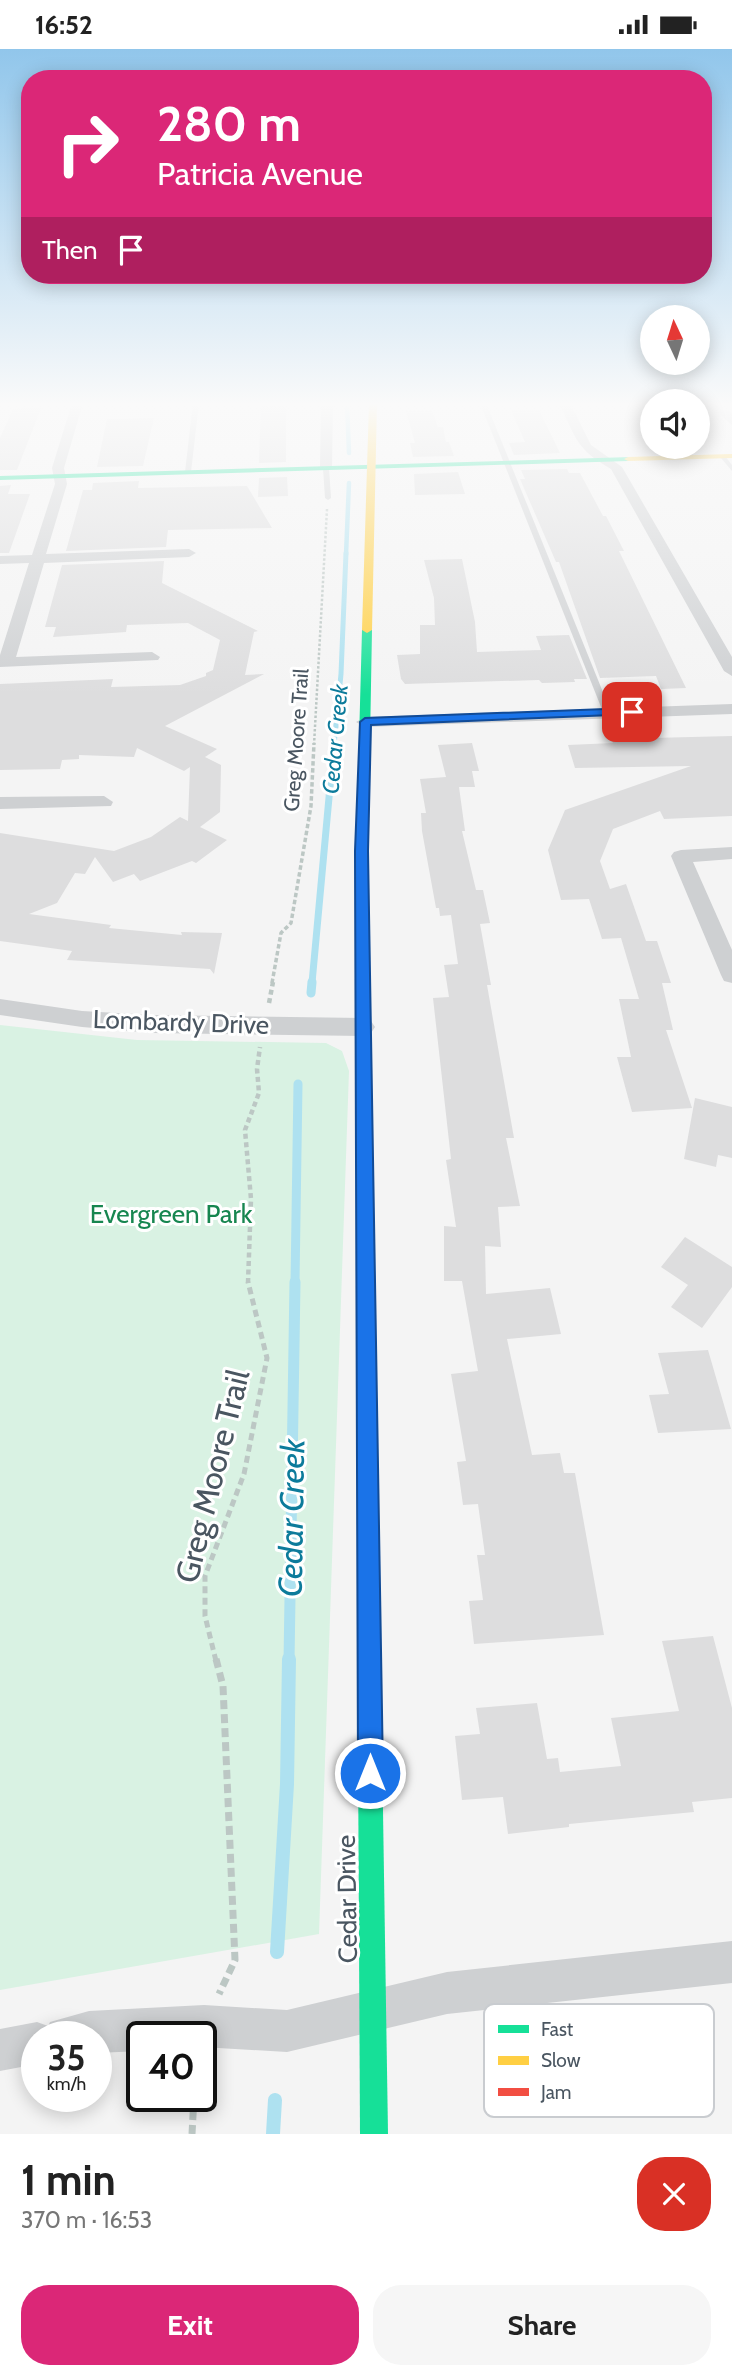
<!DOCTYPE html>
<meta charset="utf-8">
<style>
body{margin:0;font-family:Cabin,sans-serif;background:#f6f6f6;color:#222;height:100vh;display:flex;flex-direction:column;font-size:26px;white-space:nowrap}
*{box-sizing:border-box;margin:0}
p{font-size:23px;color:#767676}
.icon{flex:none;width:38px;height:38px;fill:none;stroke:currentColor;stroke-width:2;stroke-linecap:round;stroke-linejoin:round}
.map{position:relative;height:2085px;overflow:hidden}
.panel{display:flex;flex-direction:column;background:#fff;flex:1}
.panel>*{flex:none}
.top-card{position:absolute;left:21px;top:21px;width:691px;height:214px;border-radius:28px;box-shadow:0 4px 18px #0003;background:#db2777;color:#fff;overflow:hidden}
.needle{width:46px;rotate:356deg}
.tools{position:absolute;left:640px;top:256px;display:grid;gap:14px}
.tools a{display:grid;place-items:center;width:70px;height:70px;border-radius:50%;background:#fff;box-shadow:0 4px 18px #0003;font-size:35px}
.speed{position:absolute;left:21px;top:1972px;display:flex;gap:14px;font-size:35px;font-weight:700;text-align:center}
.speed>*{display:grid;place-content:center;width:91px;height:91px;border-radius:50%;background:#fff;box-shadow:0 4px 18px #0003;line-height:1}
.speed small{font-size:18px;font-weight:400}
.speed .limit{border:4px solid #111;border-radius:10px;background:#fff;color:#111}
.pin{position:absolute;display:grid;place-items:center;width:60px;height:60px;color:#fff;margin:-30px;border-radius:14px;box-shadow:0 4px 10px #0006}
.me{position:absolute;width:77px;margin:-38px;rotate:0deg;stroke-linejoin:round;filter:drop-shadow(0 0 5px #0008)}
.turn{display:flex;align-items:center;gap:24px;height:147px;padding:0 21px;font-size:32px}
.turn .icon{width:91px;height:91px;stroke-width:2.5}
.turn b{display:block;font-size:49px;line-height:60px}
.then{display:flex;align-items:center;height:66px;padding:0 21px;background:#0003;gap:14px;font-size:26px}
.round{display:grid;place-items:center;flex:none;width:74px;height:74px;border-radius:28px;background:#f6f6f6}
.headline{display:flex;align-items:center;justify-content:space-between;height:119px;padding:0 21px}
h1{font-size:42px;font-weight:700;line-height:52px}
.primary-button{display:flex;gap:14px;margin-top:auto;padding:14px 21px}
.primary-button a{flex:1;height:80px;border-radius:28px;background:#db2777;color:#fff;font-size:28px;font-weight:700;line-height:80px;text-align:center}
.primary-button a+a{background:#f6f6f6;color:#222}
.status{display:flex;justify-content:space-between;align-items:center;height:49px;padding:0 35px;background:#fff;direction:ltr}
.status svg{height:19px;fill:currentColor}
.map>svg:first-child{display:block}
</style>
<div class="status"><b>16:52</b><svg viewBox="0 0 49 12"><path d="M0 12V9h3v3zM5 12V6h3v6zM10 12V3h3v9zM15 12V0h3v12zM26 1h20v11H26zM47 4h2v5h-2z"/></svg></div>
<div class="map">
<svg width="732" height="2085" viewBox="0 0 732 2085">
<rect width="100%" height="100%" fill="#f4f4f4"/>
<!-- green -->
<path fill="#d9f2e3" d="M0,976L137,991L326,994L342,1002L349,1022L319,1885L0,1941Z"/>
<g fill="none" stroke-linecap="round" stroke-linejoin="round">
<!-- stream-far5 -->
<g stroke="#aee1f0" stroke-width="4.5">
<path d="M347,354L349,404"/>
<path d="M346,506L349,434"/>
</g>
<!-- stream-far4 -->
<path stroke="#aee1f0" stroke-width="5" d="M334,696L341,625L346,504"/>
<!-- stream-far3 -->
<path stroke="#aee1f0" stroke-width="7" d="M312,934L334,694"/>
<!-- stream-far2 -->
<g stroke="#aee1f0" stroke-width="9">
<path d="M311,944L312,933"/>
<path d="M295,1234L298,1035"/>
</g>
<!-- stream-far1 -->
<path stroke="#aee1f0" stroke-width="11" d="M289,1612L295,1233"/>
<!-- stream -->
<g stroke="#aee1f0" stroke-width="14">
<path d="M277,1903L287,1735L289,1610"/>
<path d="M273,2085L275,2051"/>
</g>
</g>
<!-- building -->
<g fill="#ddddde">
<path d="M261,354H286V413L259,414Z"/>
<path d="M41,359L17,421H0V389L13,360Z"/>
<path d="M511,361H539L560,404L514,406L509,394L525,393Z"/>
<path d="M406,362H432L438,378H443L446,393H449L454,407L413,408L410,394H415Z"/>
<path d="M154,369L143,417L97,418L107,370Z"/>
<path d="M567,420L569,424H580L603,467H606L624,502H619L686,639L661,640L656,627L600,629L559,513H556L520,430H525L521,421Z"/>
<path d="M458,423L465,445L415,446L414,425Z"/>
<path d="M287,428L288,447L258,448L259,429Z"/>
<path d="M139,432L138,439L247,437L272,479L168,481L166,498L66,502L83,441H92L93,434Z"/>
<path d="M11,436L8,445H30L9,504H0V437Z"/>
<path d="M462,510L475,573L477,603L541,601L536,587L569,586L587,630H574L575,633L542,634L539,631L405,635L401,630L397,606L420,605V576H435L434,549L424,511Z"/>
<path d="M164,512L162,534L258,582L254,583L245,626L264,625L165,677L217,700L205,708L221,716L220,763L200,778L227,791L196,814L192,812L140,832L134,825L113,833L95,808L85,825L75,824L57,854L29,865L111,876L109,879L182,886L181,883L222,884L214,925L210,920L67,911L72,902L0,892V784L114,802L151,788L180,768L188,772L190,718L184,722L137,699L134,708L79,706V710L62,711L60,720L0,721V635L113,630L111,638L180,636L206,627V624L213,621L220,591L188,574L127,576L126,583L53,588L56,578H45L62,516Z"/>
<path d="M732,687V767L664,770L660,762L613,780L600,812L610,840L626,835L646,892H657L671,934H662L673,981H666L692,1059L632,1063L617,1008H631L619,950H639L621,889L602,890L589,850L561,851L548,801L565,761L691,717L575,719L568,696L613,694L611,690Z"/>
<path d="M472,694L479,722H472L475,738H459L465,782H462L476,841H483L490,874L480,875L491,936H487L514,1089H506L520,1157L498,1158L501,1198L485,1197L486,1245L550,1239L561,1285L507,1290L532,1406L560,1404L564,1424H575L604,1586L474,1595L469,1552L483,1551L477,1506H485L478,1455L463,1456L457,1413L466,1412L451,1325L478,1322L462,1232H444V1177L456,1178L446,1111L451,1110L433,949L449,948L444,916L458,915L451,866L440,867L439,859H436L422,782L421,764H426L420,730L446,728L438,696Z"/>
<path d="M695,1049L732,1058V1109L718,1106L716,1118L684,1110Z"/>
<path d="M685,1188L732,1218V1238L702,1279L671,1258L688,1236L661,1218Z"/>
<path d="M708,1301L731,1380L658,1384L649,1346L669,1345L658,1304Z"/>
<path d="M713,1587L732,1659V1749L692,1753L694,1763L569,1775V1778L508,1785L503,1748L462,1751L455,1687L480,1685L476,1659L537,1654L547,1710L558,1709L560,1723L621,1717L611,1669L679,1662L662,1592Z"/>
</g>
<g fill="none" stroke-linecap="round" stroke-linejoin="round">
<!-- path-far4 -->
<path stroke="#bcc7c4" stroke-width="2.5" stroke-dasharray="2.5 2" stroke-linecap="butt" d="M314,696L327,460"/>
<!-- path-far3 -->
<path stroke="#bcc7c4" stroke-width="3.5" stroke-dasharray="4.5 2.5" stroke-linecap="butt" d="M272,934L281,884L291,874L311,757L314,694"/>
<!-- path-far2 -->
<g stroke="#bcc7c4" stroke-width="4.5" stroke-dasharray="5 3.5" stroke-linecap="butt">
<path d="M269,954L273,933"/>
<path d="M248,1234L251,1150L245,1081L259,1044L257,1020L260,998"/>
</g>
<!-- path-far1 -->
<path stroke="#bcc7c4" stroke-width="5" stroke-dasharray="7 4.5" stroke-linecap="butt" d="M216,1612L205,1567V1527L244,1425L267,1309L248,1233"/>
<!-- path -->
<g stroke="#bcc7c4" stroke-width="7" stroke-dasharray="9 5" stroke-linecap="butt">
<path d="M216,1610L223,1637L235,1911L219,1945"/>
<path d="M192,2085L194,2048"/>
</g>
<!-- lane -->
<g fill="#ced0d2" fill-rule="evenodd">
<path d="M193,354H199L191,423L188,425L185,423Z"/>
<path d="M480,354H486L611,663L610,665L603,663Z"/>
<path d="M721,407H725L732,416V422L721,409Z"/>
<path d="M326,417L329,419L331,449L328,451L325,449L323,419Z"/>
</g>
<!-- street -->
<g fill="#ced0d2" fill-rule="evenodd">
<path d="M72,354H83L64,419L67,435L46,505L189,500L196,504L189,508L44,514L16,608L152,603L160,608L158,611L0,618V606L29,514L0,515V507L32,506L55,435L52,419Z"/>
<path d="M321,354H333L332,419L326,423L320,419Z"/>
<path d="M559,354H570L591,396L622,418L732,608V627L724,622L611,420C576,400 576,389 559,354Z"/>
<path d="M720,361H728L732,365V376L720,365Z"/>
<path d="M732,655V665L365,678L356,673L365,668Z"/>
<path d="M104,747L113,753L111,757L0,760V748Z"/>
<path d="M732,798V810L693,813L732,901V934L724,932L721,926L671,807L674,803L681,801Z"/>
<path d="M0,950L82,962L153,966L363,969L371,972L375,978L371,984L363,987L153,984L82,978L0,966Z"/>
<path d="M732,1892V1934L447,1965L287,2003L201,1998V1988H142V2002L96,2004V1988H37V2015L0,2022V1980L37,1973L48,1977L50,1973L89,1962L204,1956L287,1961L447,1923Z"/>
</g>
<!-- fast -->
<g fill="#16e098" fill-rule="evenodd">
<path d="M631,408L628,412L0,431V427Z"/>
<path d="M367,578L372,581L368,802L380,1526L377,1534L369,1537L361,1534L358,1526L356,802L362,581Z"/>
<path d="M370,1685L378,1689L382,1697L388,2085H360L358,1697L362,1689Z"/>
</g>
<!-- slow -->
<g fill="#ffcf43" fill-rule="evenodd">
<path d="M369,354H377L372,581L367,584L362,581Z"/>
<path d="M732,405V409L628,412L624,410L628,408Z"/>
</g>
<!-- jam -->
<path fill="#f24e42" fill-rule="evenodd" d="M369,1515L377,1518L380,1526L382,1697L378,1705L370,1709L362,1705L358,1697V1526L361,1518Z"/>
</g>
<!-- sky -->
<linearGradient id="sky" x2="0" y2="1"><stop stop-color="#91c6eb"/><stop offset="0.55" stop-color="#fafafa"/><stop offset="1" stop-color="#fafafa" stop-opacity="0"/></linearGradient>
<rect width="732" height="646" fill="url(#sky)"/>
<!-- route -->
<path fill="#1a73e8" stroke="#114b97" stroke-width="2" d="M632,659L636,660V665L371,676L368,802L383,1724L379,1733L370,1736L362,1733L358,1724L355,802L360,673L365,669Z"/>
<g text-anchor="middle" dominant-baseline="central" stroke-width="6" stroke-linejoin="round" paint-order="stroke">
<!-- far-street labels -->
<g font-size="21" fill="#4a5661" stroke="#fff">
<text transform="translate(296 691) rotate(-86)">Greg Moore Trail</text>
</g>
<!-- far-water labels -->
<g font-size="23" font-style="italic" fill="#0c7b9b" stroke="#fff">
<text transform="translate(335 690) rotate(-85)">Cedar Creek</text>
</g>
<!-- street labels -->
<g font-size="26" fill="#4a5661" stroke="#fff">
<text transform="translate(181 973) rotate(2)">Lombardy Drive</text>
<text transform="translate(347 1850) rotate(-91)">Cedar Drive</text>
</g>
<!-- park labels -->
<g font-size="26" fill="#178650" stroke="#fff">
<text x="171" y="1165">Evergreen Park</text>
</g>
<!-- near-street labels -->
<g font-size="32" fill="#4a5661" stroke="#fff">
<text transform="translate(212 1427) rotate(-76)">Greg Moore Trail</text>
</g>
<!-- near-water labels -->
<g font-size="33" font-style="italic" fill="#0c7b9b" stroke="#fff">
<text transform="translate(291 1469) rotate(-89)">Cedar Creek</text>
</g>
</g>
<!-- legend -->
<rect x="484" y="1955" width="230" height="113" rx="10" fill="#fff" stroke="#c9ccd0" stroke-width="2"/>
<rect x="498" y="1976" width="31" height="8" fill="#16e098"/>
<rect x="498" y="2007" width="31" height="9" fill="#ffcf43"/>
<rect x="498" y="2039" width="31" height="8" fill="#f24e42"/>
<g font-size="19" fill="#4a5661">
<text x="541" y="1987">Fast</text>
<text x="541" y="2018">Slow</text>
<text x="541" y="2050">Jam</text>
</g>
</svg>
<div class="tools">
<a><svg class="needle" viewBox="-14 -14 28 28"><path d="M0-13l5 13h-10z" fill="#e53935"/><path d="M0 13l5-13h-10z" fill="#767676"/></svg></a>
<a><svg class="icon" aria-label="sound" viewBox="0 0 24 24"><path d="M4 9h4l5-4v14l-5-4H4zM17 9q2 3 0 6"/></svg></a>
</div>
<div class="speed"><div>35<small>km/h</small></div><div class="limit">40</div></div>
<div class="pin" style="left:632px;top:663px;background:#d93025"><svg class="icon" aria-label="arrive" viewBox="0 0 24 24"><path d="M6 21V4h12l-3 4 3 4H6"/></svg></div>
<svg class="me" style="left:370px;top:1724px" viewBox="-20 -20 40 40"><circle r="17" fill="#1a73e8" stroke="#fff" stroke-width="3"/><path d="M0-11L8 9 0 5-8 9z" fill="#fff"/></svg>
<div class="top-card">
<div class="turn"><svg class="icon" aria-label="right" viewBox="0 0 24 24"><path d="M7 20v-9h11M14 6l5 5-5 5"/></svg><div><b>280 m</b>Patricia Avenue</div></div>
<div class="then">Then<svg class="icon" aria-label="arrive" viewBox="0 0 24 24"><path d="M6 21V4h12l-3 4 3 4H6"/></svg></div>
</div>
</div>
<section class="panel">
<div class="headline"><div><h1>1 min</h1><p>370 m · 16:53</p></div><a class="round" style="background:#d93025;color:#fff"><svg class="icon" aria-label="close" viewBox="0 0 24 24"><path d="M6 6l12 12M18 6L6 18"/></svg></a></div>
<div class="primary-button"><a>Exit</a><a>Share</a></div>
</section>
